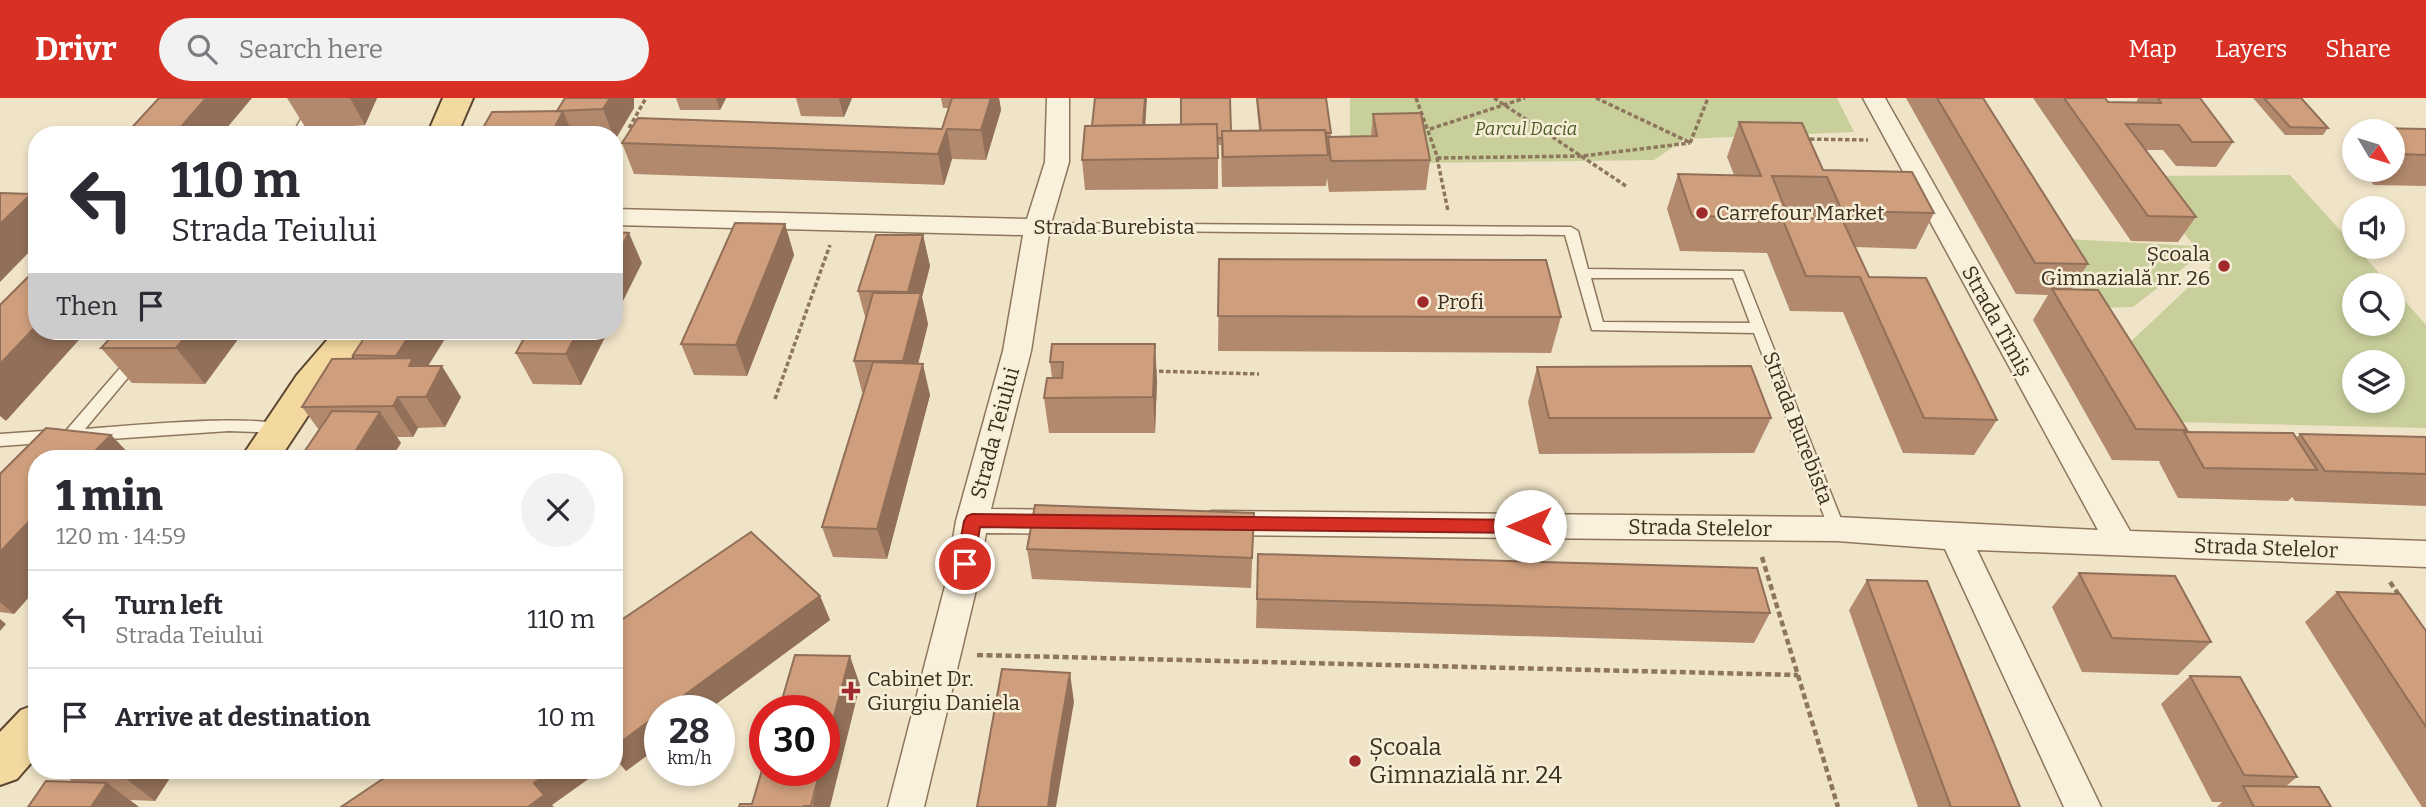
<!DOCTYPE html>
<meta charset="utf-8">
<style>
body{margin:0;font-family:Bitter,serif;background:#f2f2f3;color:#2b2b33;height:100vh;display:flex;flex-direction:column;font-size:26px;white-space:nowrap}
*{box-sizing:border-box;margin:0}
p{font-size:23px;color:#7c7c81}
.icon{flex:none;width:38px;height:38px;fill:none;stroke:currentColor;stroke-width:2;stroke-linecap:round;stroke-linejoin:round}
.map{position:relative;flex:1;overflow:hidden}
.details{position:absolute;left:28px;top:352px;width:595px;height:329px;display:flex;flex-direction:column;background:#fff;border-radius:28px;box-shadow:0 4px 10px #0003}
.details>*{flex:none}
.guide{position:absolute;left:28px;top:28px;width:595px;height:214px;border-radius:28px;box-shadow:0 4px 10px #0003;background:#fff;color:#2b2b33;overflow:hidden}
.needle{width:46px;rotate:128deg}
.buttons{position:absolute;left:2342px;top:21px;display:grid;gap:14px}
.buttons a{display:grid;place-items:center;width:63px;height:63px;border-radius:50%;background:#fff;box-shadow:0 4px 10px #0003;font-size:35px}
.speed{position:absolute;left:644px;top:597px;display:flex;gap:14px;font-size:35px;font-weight:700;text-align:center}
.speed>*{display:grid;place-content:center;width:91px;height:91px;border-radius:50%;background:#fff;box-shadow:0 4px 10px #0003;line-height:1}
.speed small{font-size:18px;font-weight:400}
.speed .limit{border:10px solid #d22;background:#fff;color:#111}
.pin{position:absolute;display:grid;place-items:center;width:60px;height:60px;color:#fff;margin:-30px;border:4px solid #fff;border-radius:50%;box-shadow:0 2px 7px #0007}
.me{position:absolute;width:77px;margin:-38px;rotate:270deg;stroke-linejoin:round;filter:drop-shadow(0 0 5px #0008)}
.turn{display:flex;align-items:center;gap:24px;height:147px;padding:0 28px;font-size:32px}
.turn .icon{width:91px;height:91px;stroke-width:2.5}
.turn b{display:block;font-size:49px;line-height:60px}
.then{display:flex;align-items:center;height:66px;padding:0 28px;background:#0003;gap:14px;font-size:26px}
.round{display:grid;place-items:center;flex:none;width:74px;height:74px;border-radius:37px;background:#f2f2f3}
.head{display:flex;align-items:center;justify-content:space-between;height:119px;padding:0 28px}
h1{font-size:42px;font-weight:800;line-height:52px}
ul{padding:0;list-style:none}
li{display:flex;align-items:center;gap:21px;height:98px;padding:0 28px;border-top:2px solid #e1e1e2}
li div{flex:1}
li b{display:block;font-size:26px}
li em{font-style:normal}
header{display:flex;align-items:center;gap:42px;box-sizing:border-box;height:98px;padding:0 35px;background:#d93025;color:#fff}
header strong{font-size:33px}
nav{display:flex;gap:38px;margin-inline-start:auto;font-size:24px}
.search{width:490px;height:63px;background:#f2f2f3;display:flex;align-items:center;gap:18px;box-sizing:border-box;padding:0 24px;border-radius:38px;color:#7c7c81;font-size:26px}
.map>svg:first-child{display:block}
</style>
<header>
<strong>Drivr</strong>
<div class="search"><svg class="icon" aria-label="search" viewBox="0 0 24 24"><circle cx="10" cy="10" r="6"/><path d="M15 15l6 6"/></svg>Search here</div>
<nav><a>Map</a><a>Layers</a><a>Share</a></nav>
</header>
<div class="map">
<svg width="2426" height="709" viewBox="0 0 2426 709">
<rect width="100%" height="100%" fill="#f0e4c8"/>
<!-- green -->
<g fill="#c9cf9b" fill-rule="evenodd">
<path d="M1350,0H1837L1854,34L1685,41L1654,62L1423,65L1350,43Z"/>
<path d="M2290,77L2390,187H2354V226H2392V189L2426,227V330L2174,324L2126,248L2211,168L2201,156L2133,209L2097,210L2050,140L2194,148L2140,78ZM2354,264H2392V303H2354Z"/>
</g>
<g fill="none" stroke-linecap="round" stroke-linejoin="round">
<defs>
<g id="service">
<path d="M313,0H325L304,37H292Z"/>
<path d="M1037,125L1571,129L1578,133L1588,171L1743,173L1845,431L1843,436H1831L1829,431L1754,235L1592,232L1565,137L1032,132L1030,129ZM1591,180H1733L1750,225L1603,224Z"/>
<path d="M152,233H167L85,331C115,329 275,313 289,331L286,335L229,333L80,343L65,340L58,344L0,348V336L58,332L64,335Z"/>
</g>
<g id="minor">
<path d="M1047,0H1069V64L1050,129L1031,253L991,411L1072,412L1083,415L1088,424L1083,433L1072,436L986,435L977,488L924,709H888L945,488L956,423L1003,253L1023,137L614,127V111L1027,121L1045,64Z"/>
<path d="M1863,0H1885L2130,433L2426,443V469L1977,452L2101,709H2064L1945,451L1837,443L1212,437L1201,434L1196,425L1201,416L1212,413L1837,419L2098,432Z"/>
</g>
<g id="primary">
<path d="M443,0H473L457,37H427Z"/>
<path d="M335,233H373L323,295L280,360H241L297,277Z"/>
<path d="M37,606V658L17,681L0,687V634L21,612Z"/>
</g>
</defs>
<!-- service casing -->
<use href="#service" stroke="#8d765c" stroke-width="3"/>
<!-- minor casing -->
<use href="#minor" stroke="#8d765c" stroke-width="3"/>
<!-- primary casing -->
<use href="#primary" stroke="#5b4430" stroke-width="4"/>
<!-- path-far1 -->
<g stroke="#8d765c" stroke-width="3.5" stroke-dasharray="4.5 2.5" stroke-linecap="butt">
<path d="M1416,0L1436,55L1448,113"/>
<path d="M1494,0L1626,88"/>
<path d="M1596,0L1689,44"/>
<path d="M629,30L646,0"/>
<path d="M1430,31L1525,0"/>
<path d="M1803,41L1868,42"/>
<path d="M1690,45L1708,0"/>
<path d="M1437,60L1582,58L1690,45"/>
<path d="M1152,273L1259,276"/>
<path d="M775,301L830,147"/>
</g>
<!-- path -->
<g stroke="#8d765c" stroke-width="4.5" stroke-dasharray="6 3.5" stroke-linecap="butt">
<path d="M1762,459L1838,709"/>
<path d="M2390,484L2401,500"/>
<path d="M977,557L1798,577"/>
</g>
<!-- service -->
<use href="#service" fill="#faf1dc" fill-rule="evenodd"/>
<!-- minor -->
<use href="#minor" fill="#faf1dc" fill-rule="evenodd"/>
<!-- primary -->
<use href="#primary" fill="#f3d9a0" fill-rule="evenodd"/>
</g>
<!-- wall -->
<g fill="#b2896c" fill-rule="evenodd">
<path d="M287,0H377L365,27L307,32Z"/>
<path d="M676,0H726L720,12H680Z"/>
<path d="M796,0H852L844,19L801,18Z"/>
<path d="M941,0H999L1001,12L986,62L952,61L944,87L634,76L622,45L942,31L949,10H943Z"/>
<path d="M1256,0H1326L1331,39L1371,38L1373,16L1430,62L1426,92L1329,94L1327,80L1326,88L1222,89L1221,47H1218V91L1085,92L1082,62L1145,27L1231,33H1259Z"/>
<path d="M1906,0H1983L2088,166L2072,191L2187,332L2186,334L2296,340L2300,336L2426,339V408L2295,403L2292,399L2288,403L2178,400L2159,364L2160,363L2112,362L2033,222L2048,197L2016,196Z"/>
<path d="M2033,0H2105L2108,4L2136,5L2138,0H2200L2233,44L2216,69L2176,68L2163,52H2145L2196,119L2178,144L2131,143Z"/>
<path d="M2253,0H2301L2328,30L2323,37H2285Z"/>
<path d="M634,10L615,42L614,37H479L557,13Z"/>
<path d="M1739,24L1823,72L1934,115L1916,151L1855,149L1869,179L1997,322L1974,357L1903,355L1843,214L1790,213L1767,155L1680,153L1667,111L1678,76L1734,77L1727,59ZM1787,114H1812L1814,120H1789Z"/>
<path d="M2373,30L2426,31V88L2374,87L2360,72H2392V33H2370Z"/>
<path d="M2354,54V65L2349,60Z"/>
<path d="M785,126L794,157L747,278L694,277L681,246Z"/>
<path d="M923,137L930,168L922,199L928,226L918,266L930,297L887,461L833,459L822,429L864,294H862L854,263L866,222L858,193Z"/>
<path d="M1219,161L1561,219L1551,255L1218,253Z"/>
<path d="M117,233H244L205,286L132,285L101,250Z"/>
<path d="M369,233L428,268L461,299L445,329L418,330L413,339H397L401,345L391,360H300L319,332L302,309L355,261L353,257Z"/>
<path d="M528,233H608L581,287L533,286L516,255Z"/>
<path d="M1052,246L1157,282L1155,335H1049L1044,300L1052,280L1050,264Z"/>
<path d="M1537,269L1771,320L1754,355L1539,356L1528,304Z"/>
<path d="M46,330L111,337L133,360H37V490L14,516L0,514V376Z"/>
<path d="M1254,415L1251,490L1032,481L1027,451Z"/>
<path d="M1258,456L1770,515L1754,545L1256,530Z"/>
<path d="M2079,475L2211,544L2178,577L2082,574L2052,509Z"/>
<path d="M1867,482L2020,709H1918L1849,512Z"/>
<path d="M2337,494L2426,533V709H2422L2305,524Z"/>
<path d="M820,498L830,522L708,612H660V648L626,673L616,662L614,663V527Z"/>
<path d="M2190,578L2297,679L2285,689L2331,709H2217L2222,704H2212L2161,606Z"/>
<path d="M175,672L155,703L130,702L139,709H28L73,684L59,673Z"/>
</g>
<!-- shaded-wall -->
<g fill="#916f58">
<path d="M206,0H252L221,37H174Z"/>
<path d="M350,0H377L365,27Z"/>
<path d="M610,0H634V10L615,42L614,37H613L603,11Z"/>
<path d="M716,0H726L720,12Z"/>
<path d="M839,0H852L844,19Z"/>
<path d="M991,0H999L1001,12L986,62L981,32Z"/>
<path d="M1145,0H1147L1144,49L1143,29Z"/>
<path d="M563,13L573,37H551Z"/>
<path d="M947,31L952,61L944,87L938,56Z"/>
<path d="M31,96L37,104V146L0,184V126Z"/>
<path d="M785,126L794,157L747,278L736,247Z"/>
<path d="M629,135L642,165L614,221V162Z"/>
<path d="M923,137L930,168L922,199L928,226L911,294L903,263L914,222L908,194Z"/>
<path d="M37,227V233H87L6,323L0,318V266Z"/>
<path d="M190,233H244L205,286L176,250Z"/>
<path d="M412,233H450L423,276L442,268L461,299L445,329L426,299L416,289L396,258Z"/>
<path d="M578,233H608L581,287L566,256Z"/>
<path d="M1155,246L1157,282L1155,335L1153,299Z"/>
<path d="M923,266L930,297L887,461L877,431Z"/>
<path d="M398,299L418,330L413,339L393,308Z"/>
<path d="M380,314L401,345L391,360H351Z"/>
<path d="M111,337L133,360H88Z"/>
<path d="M37,415V490L14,516L0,504V454Z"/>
<path d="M820,498L830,522L708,612H664Z"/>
<path d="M0,521L6,526L0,533Z"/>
<path d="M850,558L860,587L830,709H812L820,672H824V656Z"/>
<path d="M1070,575L1074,604L1056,709H1048L1052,678Z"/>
<path d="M660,615V648L626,673L614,656V649Z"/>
<path d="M123,672H175L155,703L120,676Z"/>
<path d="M553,672H601L552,707L554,709H528L534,685Z"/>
<path d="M107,685L139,709H91Z"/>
</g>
<!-- building -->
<g fill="#cf9f7d" stroke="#916f58" stroke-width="2">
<path d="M159,0H206L174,37H125Z"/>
<path d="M565,0H610L603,11L557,13Z"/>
<path d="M952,0H991L981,32L947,31L938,56L622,45L638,20L942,31Z"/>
<path d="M1095,0H1145L1143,27L1092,28Z"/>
<path d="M1181,0H1230L1231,33H1222V40H1217V26L1181,27Z"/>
<path d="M1257,0H1326L1331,35H1326L1325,32L1261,33Z"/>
<path d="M1937,0H1983L2088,166L2035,165Z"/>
<path d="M2064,0H2105L2108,4L2161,5L2158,0H2200L2233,44H2192L2179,27L2126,26L2196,119L2148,118Z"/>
<path d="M2264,0H2301L2328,30L2290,29Z"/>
<path d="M563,13L551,37H479L492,14Z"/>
<path d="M1421,15L1430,62L1331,63L1328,39L1377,38L1373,16Z"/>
<path d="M1739,24L1802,25L1823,72L1912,74L1934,115L1842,113L1827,79L1772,78L1789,120L1842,121L1869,179L1926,180L1997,322L1924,320L1860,179L1806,178L1782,120L1692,118L1678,76L1761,78Z"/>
<path d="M1217,26L1218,60L1082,62L1085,28Z"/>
<path d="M2373,30L2426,31V57L2398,56L2392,50V33H2376Z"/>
<path d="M1325,32L1328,57L1223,59L1222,33Z"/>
<path d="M0,95L31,96L0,126Z"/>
<path d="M735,125L785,126L736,247L681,246Z"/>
<path d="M614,134L629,135L614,162Z"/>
<path d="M876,137H923L908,194L858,193Z"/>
<path d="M1219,161L1546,162L1561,219L1218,218Z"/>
<path d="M37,170V227L0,266V207Z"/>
<path d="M2052,191L2098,192L2187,332L2136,331Z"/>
<path d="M873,195H921L903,263H854Z"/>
<path d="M117,233H190L176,250H101Z"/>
<path d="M369,233H412L396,258L353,257Z"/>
<path d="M528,233H578L566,256L516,255Z"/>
<path d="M1052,246H1155L1153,299L1044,300L1047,280H1062L1063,264H1050Z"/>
<path d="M413,260L409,268H442L426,299H398L393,308L302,309L332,261Z"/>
<path d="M873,264L923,266L877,431L822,429Z"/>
<path d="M1751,268L1771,320H1549L1537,269Z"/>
<path d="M332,313L380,314L351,360H300Z"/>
<path d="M46,330L111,337L88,360H37V415L0,454V376Z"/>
<path d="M2184,334L2293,335L2317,372L2204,370Z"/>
<path d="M2300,336L2426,339V376L2325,373Z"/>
<path d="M1035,407L1254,415L1252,460L1027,451Z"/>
<path d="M751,434L820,498L664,612H660V615L614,649V527Z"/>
<path d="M1258,456L1757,470L1770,515L1257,501Z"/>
<path d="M2079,475L2175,478L2211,544L2112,540Z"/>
<path d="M1867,482L1927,483L2020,709H1951Z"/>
<path d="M2337,494L2400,496L2426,533V629Z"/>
<path d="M795,557L850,558L824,656V612H779Z"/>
<path d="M1002,571L1070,575L1052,678L1048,709H977Z"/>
<path d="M2190,578L2240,579L2297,679L2244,677Z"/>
<path d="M765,662V672H820L811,708H804V709H739L740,706H752Z"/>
<path d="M60,672H123L120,676L59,673Z"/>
<path d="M396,672H553L534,685L544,697L528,709H341Z"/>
<path d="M46,683L107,685L91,709H28Z"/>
<path d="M2243,688L2319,689L2331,709H2254Z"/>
</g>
<!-- route -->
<path fill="#d93025" stroke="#8d1f18" stroke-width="2" d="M972,416L1530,422L1536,423L1538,428L1536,433L1530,435L980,429L974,466L971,471H959L956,466L964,423L967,418Z"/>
<!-- markers -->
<g fill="#9e2a2b" stroke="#f7eed8" stroke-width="2.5">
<circle cx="1702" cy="115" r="7"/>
<circle cx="2224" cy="168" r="7"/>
<circle cx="1423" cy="204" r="7"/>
<path d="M847.5 582.5h7v7h7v7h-7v7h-7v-7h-7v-7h7z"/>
<circle cx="1355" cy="663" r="7"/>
</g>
<g text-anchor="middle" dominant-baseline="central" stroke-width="5" stroke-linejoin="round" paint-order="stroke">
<!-- far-park labels -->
<g font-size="18" font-style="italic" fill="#4d5a26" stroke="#f7eed8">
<text x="1526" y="31">Parcul Dacia</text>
</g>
<!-- poi labels -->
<g font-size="21" fill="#3d2e20" stroke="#f7eed8" text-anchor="start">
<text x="1716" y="115">Carrefour Market</text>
<text x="2210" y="156" text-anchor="end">Școala<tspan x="2210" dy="24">Gimnazială nr. 26</tspan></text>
<text x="1437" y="204">Profi</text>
<text x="867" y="581">Cabinet Dr.<tspan x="867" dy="24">Giurgiu Daniela</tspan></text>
</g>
<!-- street labels -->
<g font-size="21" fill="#3d2e20" stroke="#f7eed8">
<text x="1114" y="129">Strada Burebista</text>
<text transform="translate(1997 223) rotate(61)">Strada Timiș</text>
<text transform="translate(1798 330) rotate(69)">Strada Burebista</text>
<text transform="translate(995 335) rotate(-75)">Strada Teiului</text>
<text transform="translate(1700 430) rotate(1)">Strada Stelelor</text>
<text transform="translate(2266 450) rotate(2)">Strada Stelelor</text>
</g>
<!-- near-poi labels -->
<g font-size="24" fill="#3d2e20" stroke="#f7eed8" text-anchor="start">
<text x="1369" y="649">Școala<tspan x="1369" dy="28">Gimnazială nr. 24</tspan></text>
</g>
</g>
</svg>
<div class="buttons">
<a><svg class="needle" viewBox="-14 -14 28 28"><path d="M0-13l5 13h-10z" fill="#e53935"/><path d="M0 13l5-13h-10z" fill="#7c7c81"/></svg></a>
<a><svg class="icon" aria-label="sound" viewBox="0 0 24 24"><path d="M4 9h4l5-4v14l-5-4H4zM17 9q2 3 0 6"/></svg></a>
<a><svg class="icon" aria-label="search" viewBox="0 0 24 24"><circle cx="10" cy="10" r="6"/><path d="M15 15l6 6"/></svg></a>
<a><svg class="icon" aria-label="layers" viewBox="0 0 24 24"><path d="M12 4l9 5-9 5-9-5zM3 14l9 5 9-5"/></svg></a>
</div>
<div class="speed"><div>28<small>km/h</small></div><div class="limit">30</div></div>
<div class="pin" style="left:965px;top:466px;background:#d93025"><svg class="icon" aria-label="arrive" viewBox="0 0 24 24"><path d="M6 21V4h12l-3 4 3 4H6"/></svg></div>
<svg class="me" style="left:1530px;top:428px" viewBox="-20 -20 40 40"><circle r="19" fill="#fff"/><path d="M0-13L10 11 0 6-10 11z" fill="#d93025"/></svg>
<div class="guide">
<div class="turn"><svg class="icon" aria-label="left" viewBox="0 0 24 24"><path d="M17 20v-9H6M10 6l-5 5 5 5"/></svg><div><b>110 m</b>Strada Teiului</div></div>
<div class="then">Then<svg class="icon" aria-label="arrive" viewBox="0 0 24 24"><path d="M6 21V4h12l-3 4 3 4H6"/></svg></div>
</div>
<section class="details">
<div class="head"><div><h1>1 min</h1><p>120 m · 14:59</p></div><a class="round"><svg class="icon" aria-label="close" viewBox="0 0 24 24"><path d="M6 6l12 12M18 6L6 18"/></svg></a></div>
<ul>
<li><svg class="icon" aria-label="left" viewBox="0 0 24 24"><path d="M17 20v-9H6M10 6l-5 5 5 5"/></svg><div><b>Turn left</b><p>Strada Teiului</p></div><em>110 m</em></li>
<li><svg class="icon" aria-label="arrive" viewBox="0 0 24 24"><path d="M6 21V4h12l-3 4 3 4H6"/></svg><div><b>Arrive at destination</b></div><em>10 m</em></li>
</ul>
</section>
</div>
